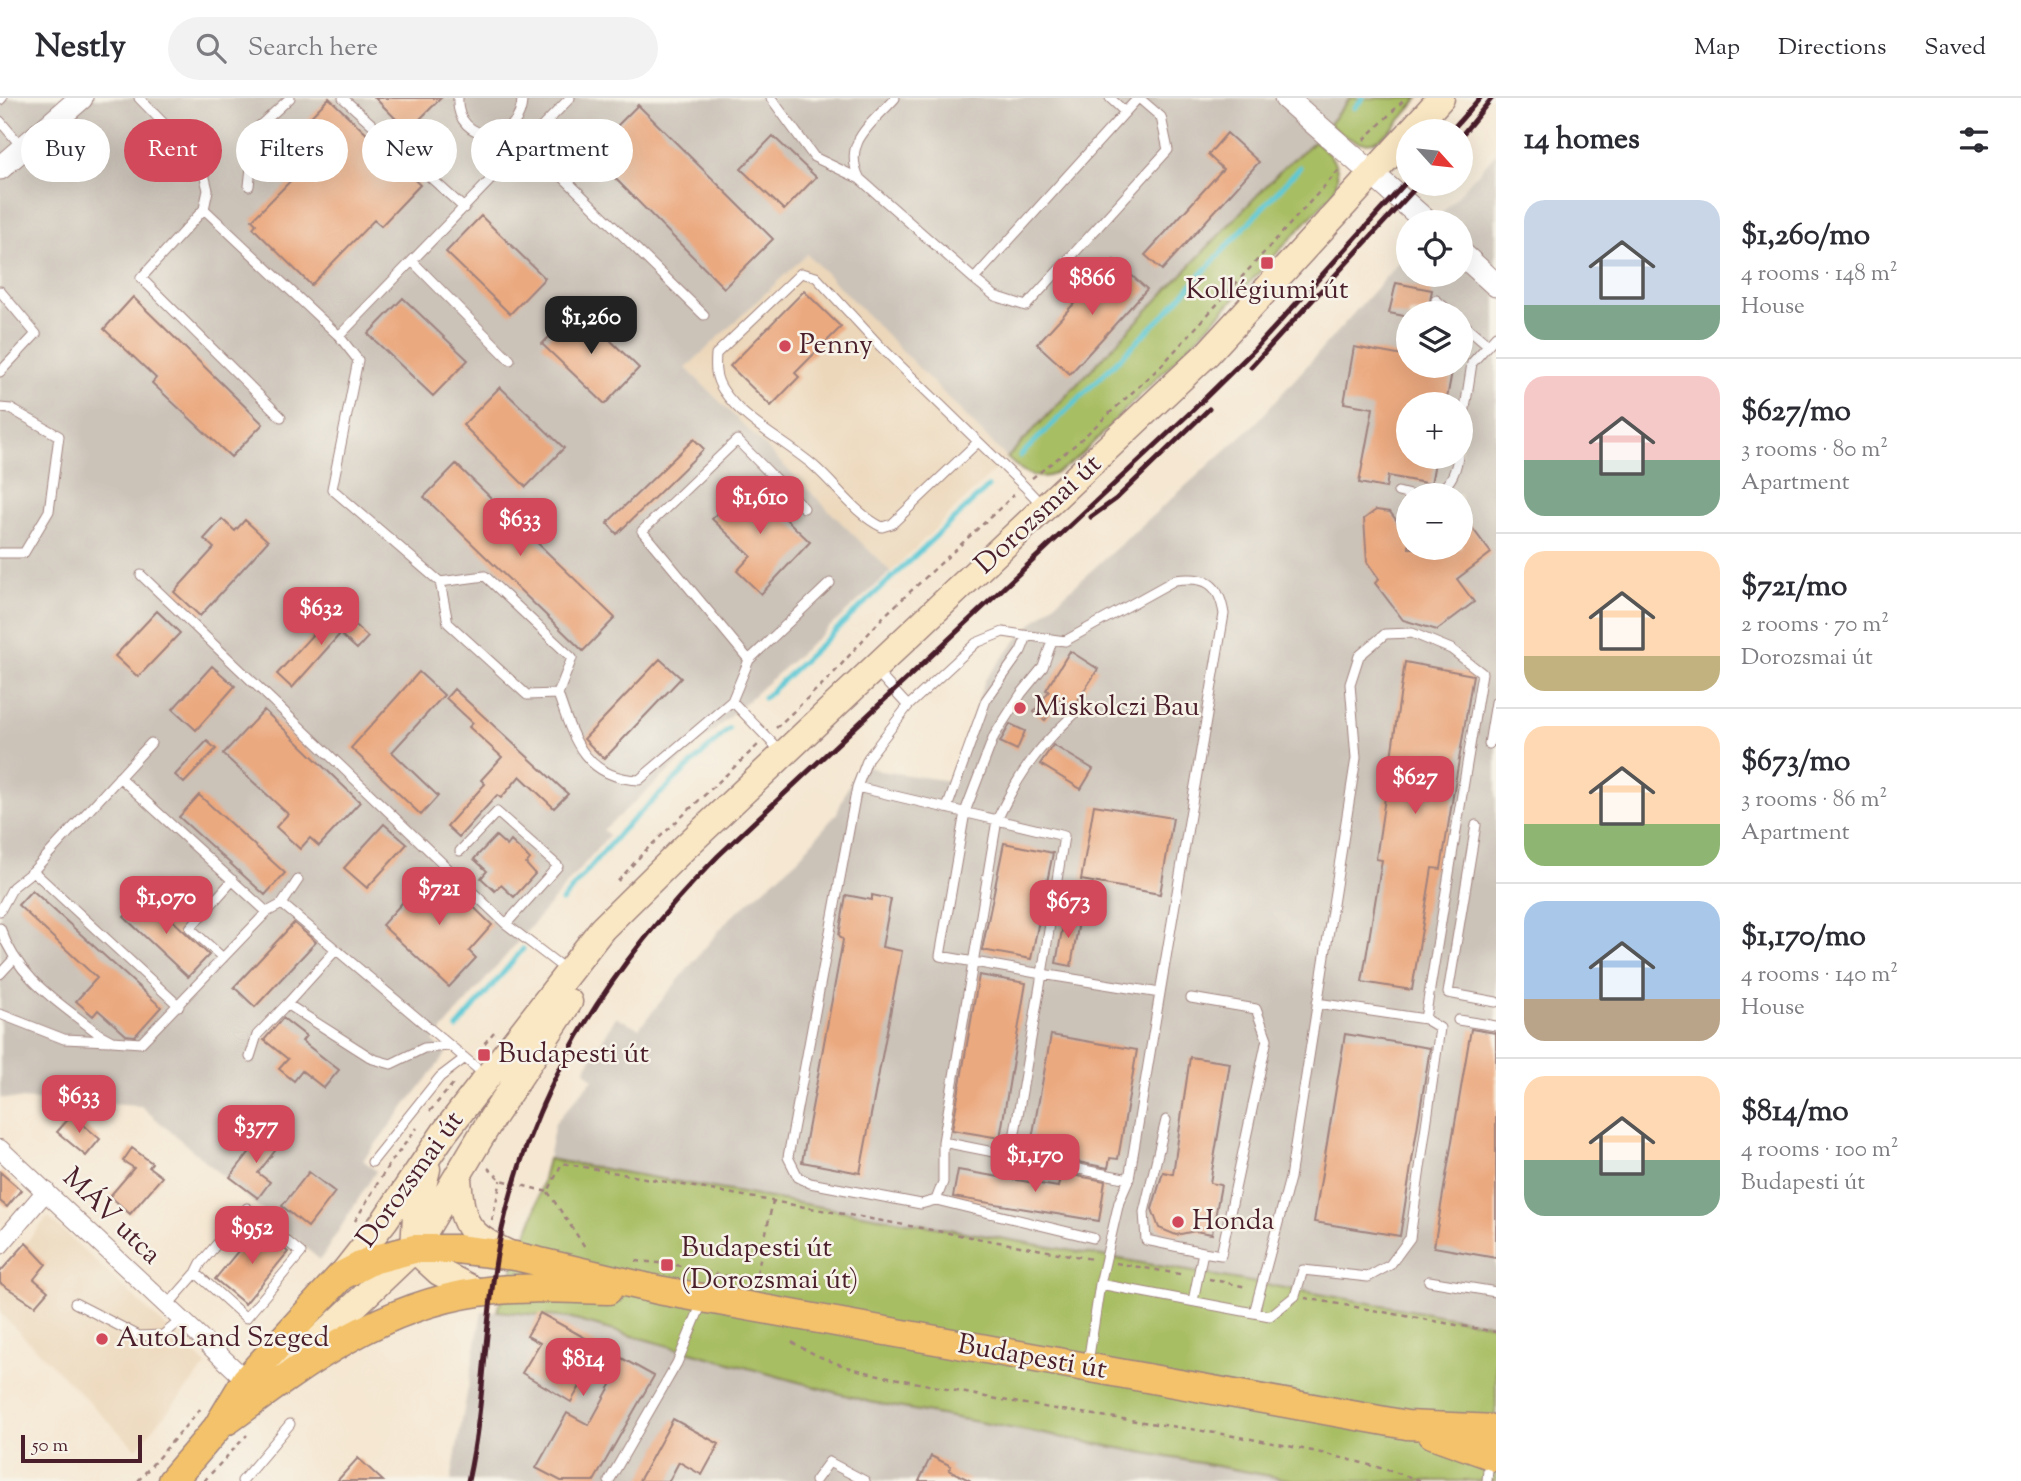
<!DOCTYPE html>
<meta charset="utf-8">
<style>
:root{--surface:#fff;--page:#f2f2f3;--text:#2b2b33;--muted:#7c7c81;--line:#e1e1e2;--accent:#d1495b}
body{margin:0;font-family:"Sorts Mill Goudy",serif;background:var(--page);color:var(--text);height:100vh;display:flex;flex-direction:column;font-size:26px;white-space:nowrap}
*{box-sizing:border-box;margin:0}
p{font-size:23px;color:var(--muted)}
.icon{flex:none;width:38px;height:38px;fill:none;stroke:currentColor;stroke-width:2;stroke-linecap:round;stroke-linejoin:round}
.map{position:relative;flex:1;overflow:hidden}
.drawer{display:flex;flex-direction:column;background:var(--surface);width:525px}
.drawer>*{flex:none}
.top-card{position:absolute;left:21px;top:21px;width:665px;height:63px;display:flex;gap:14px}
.needle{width:46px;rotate:117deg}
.controls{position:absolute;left:1396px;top:21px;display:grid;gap:14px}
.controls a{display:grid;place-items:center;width:77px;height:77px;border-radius:50%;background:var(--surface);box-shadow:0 7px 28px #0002;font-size:35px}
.scale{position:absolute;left:21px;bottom:18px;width:121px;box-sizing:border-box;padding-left:7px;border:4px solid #4a1f2b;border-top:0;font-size:19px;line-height:24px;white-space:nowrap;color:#4a1f2b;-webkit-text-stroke:5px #f7f3e8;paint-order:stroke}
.price{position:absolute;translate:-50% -60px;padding:0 16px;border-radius:14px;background:var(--accent);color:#fff;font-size:23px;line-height:46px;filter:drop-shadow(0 2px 4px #0008)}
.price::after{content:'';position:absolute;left:50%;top:42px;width:21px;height:16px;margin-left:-10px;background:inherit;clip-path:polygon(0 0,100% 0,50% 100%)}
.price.active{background:#222;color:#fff}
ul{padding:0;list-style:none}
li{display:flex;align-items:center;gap:21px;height:175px;padding:0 28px}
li+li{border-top:2px solid var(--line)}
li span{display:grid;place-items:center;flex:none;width:196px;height:140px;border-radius:21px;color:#555}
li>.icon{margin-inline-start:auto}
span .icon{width:84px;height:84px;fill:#fffc;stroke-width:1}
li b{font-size:30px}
h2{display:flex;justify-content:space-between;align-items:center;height:84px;padding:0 28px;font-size:30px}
.pill{padding:0 24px;border-radius:32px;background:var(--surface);box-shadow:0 7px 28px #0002;font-size:24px;line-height:63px}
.pill.active{background:var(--accent);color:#fff}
header{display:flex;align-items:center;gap:42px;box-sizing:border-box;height:98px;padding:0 35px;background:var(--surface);border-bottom:2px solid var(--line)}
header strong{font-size:33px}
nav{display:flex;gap:38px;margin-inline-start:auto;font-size:24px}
.search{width:490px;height:63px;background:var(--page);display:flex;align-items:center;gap:18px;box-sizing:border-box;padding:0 24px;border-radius:38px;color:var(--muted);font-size:26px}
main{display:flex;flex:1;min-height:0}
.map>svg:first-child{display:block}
</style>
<header>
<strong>Nestly</strong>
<div class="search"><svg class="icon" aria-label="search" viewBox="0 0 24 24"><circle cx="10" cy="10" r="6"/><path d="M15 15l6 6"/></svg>Search here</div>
<nav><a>Map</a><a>Directions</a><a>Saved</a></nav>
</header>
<main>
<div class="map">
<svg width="1496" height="1383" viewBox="0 0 1496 1383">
<rect width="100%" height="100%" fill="#f7f3e8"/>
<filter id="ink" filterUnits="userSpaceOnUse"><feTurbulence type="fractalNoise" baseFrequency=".0143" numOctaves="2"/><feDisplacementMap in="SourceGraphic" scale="14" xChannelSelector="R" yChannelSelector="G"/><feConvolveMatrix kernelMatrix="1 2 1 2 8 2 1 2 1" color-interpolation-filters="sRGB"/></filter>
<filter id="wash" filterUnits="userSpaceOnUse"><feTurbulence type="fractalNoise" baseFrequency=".00686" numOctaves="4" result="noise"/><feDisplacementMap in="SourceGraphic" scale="28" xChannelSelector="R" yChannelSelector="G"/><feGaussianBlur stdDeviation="1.57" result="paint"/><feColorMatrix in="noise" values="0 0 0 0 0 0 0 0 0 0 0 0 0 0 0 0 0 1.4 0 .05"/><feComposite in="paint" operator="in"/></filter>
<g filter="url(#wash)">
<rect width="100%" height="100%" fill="#f5e7d2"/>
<path fill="#ecd7ba" d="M807,156L1007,360L891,474L686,270Z
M48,1119L207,1267L136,1351L0,1215V1175Z"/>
<path fill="#cbc2b8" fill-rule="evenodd" d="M0,0H1347L1349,1L1315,43L1285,68L1007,360L807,156L686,270L891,474L603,732L609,737L433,943L446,956L363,1062L376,1073L320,1162L141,1008L0,1000Z
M1496,55V1226L548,1061L555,1025L593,981L585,972L616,919L639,930L728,822L797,762L837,715L858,664L880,673L950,683L985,582L1025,532L1256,325L1409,153V177H1461V124H1434ZM1409,215H1461V268H1409ZM1409,306H1461V359H1409ZM1409,397H1461V450H1409Z
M497,1213L568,1220L870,1304L1297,1383H451L482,1214Z"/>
<path fill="#a8be63" stroke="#796e47" stroke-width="2" d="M1350,0H1419C1388,35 1374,66 1329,26Z
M1315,43C1334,59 1344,70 1333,95C1266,167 1200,239 1129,308C1106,330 1082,361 1054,376C1035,385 1020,372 1007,360L1285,68Z
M548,1061L1496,1227V1383H1297L870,1304L568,1220L497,1213L534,1117Z"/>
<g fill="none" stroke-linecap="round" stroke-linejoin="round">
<path stroke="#5dc9d6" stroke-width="5" d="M1354,10L1363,0
M1020,358L1163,218L1300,69
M764,600L988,389
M562,803L622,732L729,631
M457,930L523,851"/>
</g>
<g id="blocks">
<path fill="#eba97f" d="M329,0L420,87L381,128L374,122L311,187L253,130L256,126L252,122L312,61L290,40Z
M375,0H441L408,33Z
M638,7L773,141L724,190L590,55Z
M1227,35L1259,64L1162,172L1145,157L1223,71L1208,57Z
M773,38L816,79L784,112L741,71Z
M481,118L545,180L510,216L446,154Z
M1114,162L1147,191L1070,276L1037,246Z
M1396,185L1432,192L1428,215H1409V219L1389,215Z
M804,193L841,229L795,275L799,279L771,308L730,268Z
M133,199L263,326L231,359L152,285L156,280L104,231Z
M403,200L468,262L433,298L368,236Z
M577,210L639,270L605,306L542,246Z
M1354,249L1409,259V268H1453L1446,306H1409V359H1436L1431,386L1388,378L1386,390L1359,385L1373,310L1344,305Z
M500,289L564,350L526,389L463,327Z
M694,341L704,351L617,436L607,425Z
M456,366L615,520L583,553L424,399Z
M747,384L810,444L761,496L737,473L751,458L712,421Z
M1376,412L1390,414L1409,439V450H1461V415L1491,455L1457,481L1474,504L1437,532L1403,522L1375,485L1379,481L1367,464L1364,421Z
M222,421L235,433L245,422L268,443L200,518L174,494L214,450L204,441Z
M338,512L368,539L357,551L340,536L292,590L277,576L323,525L325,526Z
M157,513L180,535L138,579L115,558Z
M1070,553L1098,571L1076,605L1072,608L1060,601L1045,622L1034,614L1049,593L1046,592Z
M660,561L681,580L604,661L584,641Z
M1405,564L1473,577L1441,771L1432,770L1412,892L1362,884L1382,762L1376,761Z
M212,568L235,588L196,632L173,611Z
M419,574L444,597L392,654L438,698L421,717L351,650Z
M454,591L568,696L554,710L520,678L501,700L497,697L459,739L447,728L485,686L481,682L502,659L469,629L473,625L446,600Z
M264,612L360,704L319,748L310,740L300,751L276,729L288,716L223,656Z
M1010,626L1025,633L1017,652L1000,644Z
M207,643L216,651L184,685L175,677Z
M1053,647L1093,671L1081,691L1040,666Z
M199,697L285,775L265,797L179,719Z
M1094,707L1173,720L1160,796L1081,782Z
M384,726L407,746L367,790L344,770Z
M496,738L507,748L511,743L530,761L526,766L535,776L514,799L501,787L495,793L481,780L487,773L474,761Z
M1004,745L1053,755L1031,861L982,852Z
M434,770L492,827L469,853L476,860L449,889L382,827Z
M32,792L161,909L135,938L126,937L98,912L93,918L76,903L97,880L18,807Z
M145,796L209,857L188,879L124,819Z
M846,797L872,802V797L891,801L882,849L902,853L860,1075L802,1064L843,842L839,837Z
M1065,816L1080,818L1071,868L1056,865Z
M294,825L316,844L255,909L234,889Z
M979,877L1026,885L1000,1040L952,1032Z
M283,920L306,938L302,943L339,972L324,990L302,973L294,983L279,971L288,961L264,942Z
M1471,931L1496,935V1160L1434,1149Z
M1345,936L1430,950L1400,1138L1314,1124Z
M1051,937L1137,952L1118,1061L1110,1060L1108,1070L1063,1061L1065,1052L1031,1046Z
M1190,959L1230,965L1210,1085L1221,1087L1212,1136L1195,1133L1176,1137L1159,1130L1152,1111L1163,1074L1173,1076Z
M72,1017L100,1041L86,1058L57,1034Z
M266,1033L281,1045L258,1075L270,1084L258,1100L230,1079Z
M132,1050L152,1065L149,1069L162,1079L130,1116L110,1098L134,1070L123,1063Z
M958,1072L1058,1089L1061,1075L1105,1083L1099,1123L953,1099Z
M0,1074L21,1092L7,1109L0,1103Z
M309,1074L335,1094L308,1129L282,1108Z
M258,1129L288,1154L245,1206L215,1181Z
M26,1145L46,1166L34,1181L48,1193L35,1208L0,1185V1174Z
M540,1215L654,1278L594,1383H561L536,1370L567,1315L589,1327L612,1285L589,1273L571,1304L522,1275L540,1245L527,1238Z
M673,1321L719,1346L702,1377L679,1364L669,1383H639Z
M931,1358L951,1368L949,1372L971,1383H919Z
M358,1360L383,1383H337Z"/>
</g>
</g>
<g filter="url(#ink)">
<use href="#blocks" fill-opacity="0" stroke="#a0837e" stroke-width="2"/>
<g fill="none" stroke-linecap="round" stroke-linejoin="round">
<defs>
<path id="service" d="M139,0L201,64L208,92L204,111L339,238L570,0
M343,0L464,110
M458,0C455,47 522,49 522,0
M771,0L814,59L860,81L974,181L1138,0
M1110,0L1125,14
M0,2L2,0
M0,23L22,49
M526,43L704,217
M860,81C841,45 872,26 895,0
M249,88L255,32L290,0
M204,111L141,180L281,319
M413,164L510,262
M974,181L995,198L1026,208L1168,52L1161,19L1139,0
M0,193L36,236L0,274
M1436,202L1451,215
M1461,224L1488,247
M339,238L358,262L332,391L440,484L485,478L572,560L558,596L527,597L448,525L440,484
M0,310L11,311L59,338L49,413L24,455H0
M1461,336L1472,265L1496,238
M978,344L892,426L882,429C855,416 837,388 814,368C785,343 744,324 723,292C715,280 715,270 716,256L801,175L816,179L880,248L1024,388L1042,407
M1398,394L1410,397
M1432,397C1449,388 1455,378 1458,359
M141,477L506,826L566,872
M1052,543L1043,569L1021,596L994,638L965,714L940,858L1042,876L1064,738L997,722C1021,671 1041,646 1082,609
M749,562L830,485
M875,572L908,608L868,660L857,689L997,722L943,1044L1129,1081L1119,1104L1100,1186
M558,596C573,640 584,680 639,682L732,603L782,655
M732,603L749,562L642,433L737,342L804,410
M908,608L976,545L1003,534L1065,543L1175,482C1206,478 1219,485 1224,516L1160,895
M1489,646L1496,604
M119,679L267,814L282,806L485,977
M857,689L788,1059L798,1079L810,1085L921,1106L936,1102L943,1084V1044
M947,710L986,602L1021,553L1027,538
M1476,727L1448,895L1496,904
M460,753L497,714L558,768L506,826
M33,773L151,645
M282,806L298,782
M0,813L13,789L33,773L179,908
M0,830C19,882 57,903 99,936L112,943L141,945L267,814
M335,853L287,906L373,961L391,966L424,950L450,948
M223,860L190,830L233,782
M0,876L13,862
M1191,900L1256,911L1267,941L1221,1157L1203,1154L1193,1203
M0,916L64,941L109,943
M1458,922L1496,928
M250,959L257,937L287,906
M1166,1022L1144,1114L1146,1142L1203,1154
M1011,1058L1042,876L1160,895L1129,1081
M372,1064L440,979L465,960
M936,1102L1093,1140
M1429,1183L1496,1194
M75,1205L139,1238L163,1237L181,1222
M167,1208L196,1175L246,1220L301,1155L247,1110L201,1165L196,1175
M1254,1215L1290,1080L1356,660L1350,586L1359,558L1385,536L1412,535L1451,551L1482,575L1425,921L1317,905
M1088,1265L1100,1186L1270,1218L1295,1198L1303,1172L1368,1179L1390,1167L1410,1140L1440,930L1425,921
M242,1383L290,1326
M609,1383L677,1265L702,1205
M815,1383L829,1364L865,1383
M1487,1383L1489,1360"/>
<path id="minor" d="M0,1051L246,1282
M0,1147L46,1093"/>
<path id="tertiary" d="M1286,0L1427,124
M0,70L81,0
M1461,155L1496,187"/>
<path id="secondary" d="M1411,33L1441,0
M427,1071L416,1117L414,1151L439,1174L478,1194
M458,1081C462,1126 466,1136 507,1155
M341,1178L385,1122L444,1035L602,831L684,750L1208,255L1409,36
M288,1271L414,1151L492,1020L569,904"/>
<path id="primary" d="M228,1322C305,1265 381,1208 479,1194C521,1188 565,1191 608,1192
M1432,1336L1496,1359
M172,1383L217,1330L246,1282L341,1178L372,1162L414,1151H456L515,1158L658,1192L1407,1327L1496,1331"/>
</defs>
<use href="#service" stroke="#a0837e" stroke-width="11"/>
<use href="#minor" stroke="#a0837e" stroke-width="20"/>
<use href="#tertiary" stroke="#a0837e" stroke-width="25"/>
<use href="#secondary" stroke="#a0837e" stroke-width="29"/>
<use href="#primary" stroke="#a0837e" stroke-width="31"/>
<path stroke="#a0837e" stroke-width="2.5" stroke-dasharray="5 5" stroke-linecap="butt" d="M1364,42L1406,0
M1032,380L1075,347L1161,268L1340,71
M776,630L833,576L883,519L1014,397
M618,783L644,754L759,646
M478,953L494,934
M430,1013L453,986
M488,1070L501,1082L548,1094L562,1065L1092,1161
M548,1094L587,1152
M355,1123L388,1068L417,1030
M492,1123L501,1082
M636,1163L671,1166L755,1184L773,1103
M1116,1165L1185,1177
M1209,1181L1247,1189
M1305,1200L1496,1234
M792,1244C841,1274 884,1277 938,1289C1097,1325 1266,1330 1422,1383
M138,1383L202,1309
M204,1383L247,1337"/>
<use href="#service" stroke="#fff" stroke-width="9"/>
<use href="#minor" stroke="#fff" stroke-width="18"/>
<use href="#tertiary" stroke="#fff" stroke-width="23"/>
<use href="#secondary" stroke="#fae7c3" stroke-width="26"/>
<use href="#primary" stroke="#f3c26a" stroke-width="28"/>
<path stroke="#4a1f2b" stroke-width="5" d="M1451,33L1480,0
M1461,38L1492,0
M1251,269L1419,86
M1091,419L1116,401L1209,311
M468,1383C485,1307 484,1228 498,1151C528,994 607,871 718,758L1193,312L1254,252L1409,81"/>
</g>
</g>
<g fill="#d1495b" stroke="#f7f3e8" stroke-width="2.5">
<rect x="1260" y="158" width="14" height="14" rx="3.5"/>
<circle cx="785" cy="248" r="7"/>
<circle cx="1020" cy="610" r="7"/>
<rect x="477" y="950" width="14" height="14" rx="3.5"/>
<circle cx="1178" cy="1124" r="7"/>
<rect x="660" y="1160" width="14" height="14" rx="3.5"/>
<circle cx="102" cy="1241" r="7"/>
</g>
<g text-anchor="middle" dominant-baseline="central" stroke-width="5" stroke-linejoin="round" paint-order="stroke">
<g font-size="28" fill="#4a1f2b" stroke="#f7f3e8" text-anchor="start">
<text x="1267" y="193" text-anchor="middle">Kollégiumi út</text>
<text x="799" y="248">Penny</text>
<text x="1034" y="610">Miskolczi Bau</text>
<text x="498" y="957">Budapesti út</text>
<text x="1192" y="1124">Honda</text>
<text x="681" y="1151">Budapesti út<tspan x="681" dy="32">(Dorozsmai út)</tspan></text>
<text x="116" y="1241">AutoLand Szeged</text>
</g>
<g font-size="28" fill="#4a1f2b" stroke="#f7f3e8">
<text transform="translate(1039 417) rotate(-43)">Dorozsmai út</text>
<text transform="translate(411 1082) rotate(-54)">Dorozsmai út</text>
<text transform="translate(111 1119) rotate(44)">MÁV utca</text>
<text transform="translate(1032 1260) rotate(10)">Budapesti út</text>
</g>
</g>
</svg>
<div class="controls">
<a><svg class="needle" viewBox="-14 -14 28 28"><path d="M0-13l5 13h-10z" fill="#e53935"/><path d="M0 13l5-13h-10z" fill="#7c7c81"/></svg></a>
<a><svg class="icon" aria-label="locate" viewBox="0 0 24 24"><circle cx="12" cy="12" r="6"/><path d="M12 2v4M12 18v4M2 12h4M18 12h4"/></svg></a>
<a><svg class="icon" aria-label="layers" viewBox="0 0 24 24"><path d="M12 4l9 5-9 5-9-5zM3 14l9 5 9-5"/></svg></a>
<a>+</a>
<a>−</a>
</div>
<div class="scale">50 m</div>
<b class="price" style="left:1092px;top:219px">$866</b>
<b class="price active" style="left:591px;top:258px">$1,260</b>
<b class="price" style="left:760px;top:438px">$1,610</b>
<b class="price" style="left:520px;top:460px">$633</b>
<b class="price" style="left:321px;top:549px">$632</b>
<b class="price" style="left:1415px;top:718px">$627</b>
<b class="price" style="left:439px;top:829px">$721</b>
<b class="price" style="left:166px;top:838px">$1,070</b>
<b class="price" style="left:1068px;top:842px">$673</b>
<b class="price" style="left:79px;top:1037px">$633</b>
<b class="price" style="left:256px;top:1067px">$377</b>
<b class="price" style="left:1035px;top:1096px">$1,170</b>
<b class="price" style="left:252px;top:1168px">$952</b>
<b class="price" style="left:583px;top:1300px">$814</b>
<div class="top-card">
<a class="pill">Buy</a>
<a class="pill active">Rent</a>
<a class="pill">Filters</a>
<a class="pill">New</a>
<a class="pill">Apartment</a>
</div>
</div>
<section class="drawer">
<h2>14 homes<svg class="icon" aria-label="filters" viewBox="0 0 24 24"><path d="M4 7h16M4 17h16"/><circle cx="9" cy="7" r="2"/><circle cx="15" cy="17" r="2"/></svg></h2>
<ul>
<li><span style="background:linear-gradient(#c9d6e8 75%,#7fa58c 0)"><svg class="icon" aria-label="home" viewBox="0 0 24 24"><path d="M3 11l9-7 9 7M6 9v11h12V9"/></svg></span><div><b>$1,260/mo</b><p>4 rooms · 148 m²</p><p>House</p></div></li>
<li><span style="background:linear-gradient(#f6c9c9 60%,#7fa58c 0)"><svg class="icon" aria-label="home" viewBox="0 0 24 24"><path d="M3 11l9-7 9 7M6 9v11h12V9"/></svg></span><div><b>$627/mo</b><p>3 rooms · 80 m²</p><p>Apartment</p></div></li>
<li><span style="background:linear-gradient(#ffd9b3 75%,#c2b280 0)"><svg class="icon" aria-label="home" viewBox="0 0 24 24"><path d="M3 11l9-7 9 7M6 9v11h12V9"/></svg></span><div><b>$721/mo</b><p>2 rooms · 70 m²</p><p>Dorozsmai út</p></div></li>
<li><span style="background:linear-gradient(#ffd9b3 70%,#8fb573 0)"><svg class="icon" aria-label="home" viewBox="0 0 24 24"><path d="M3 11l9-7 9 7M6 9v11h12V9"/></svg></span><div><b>$673/mo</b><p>3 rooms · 86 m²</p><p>Apartment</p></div></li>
<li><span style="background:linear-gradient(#a9c7e8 70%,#b9a48a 0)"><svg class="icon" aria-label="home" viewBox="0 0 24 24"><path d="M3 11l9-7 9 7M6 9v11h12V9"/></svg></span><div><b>$1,170/mo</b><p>4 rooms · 140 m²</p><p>House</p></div></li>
<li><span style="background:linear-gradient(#ffd9b3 60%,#7fa58c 0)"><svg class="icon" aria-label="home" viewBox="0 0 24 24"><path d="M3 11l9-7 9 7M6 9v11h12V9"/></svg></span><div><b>$814/mo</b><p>4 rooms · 100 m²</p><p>Budapesti út</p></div></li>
</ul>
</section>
</main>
